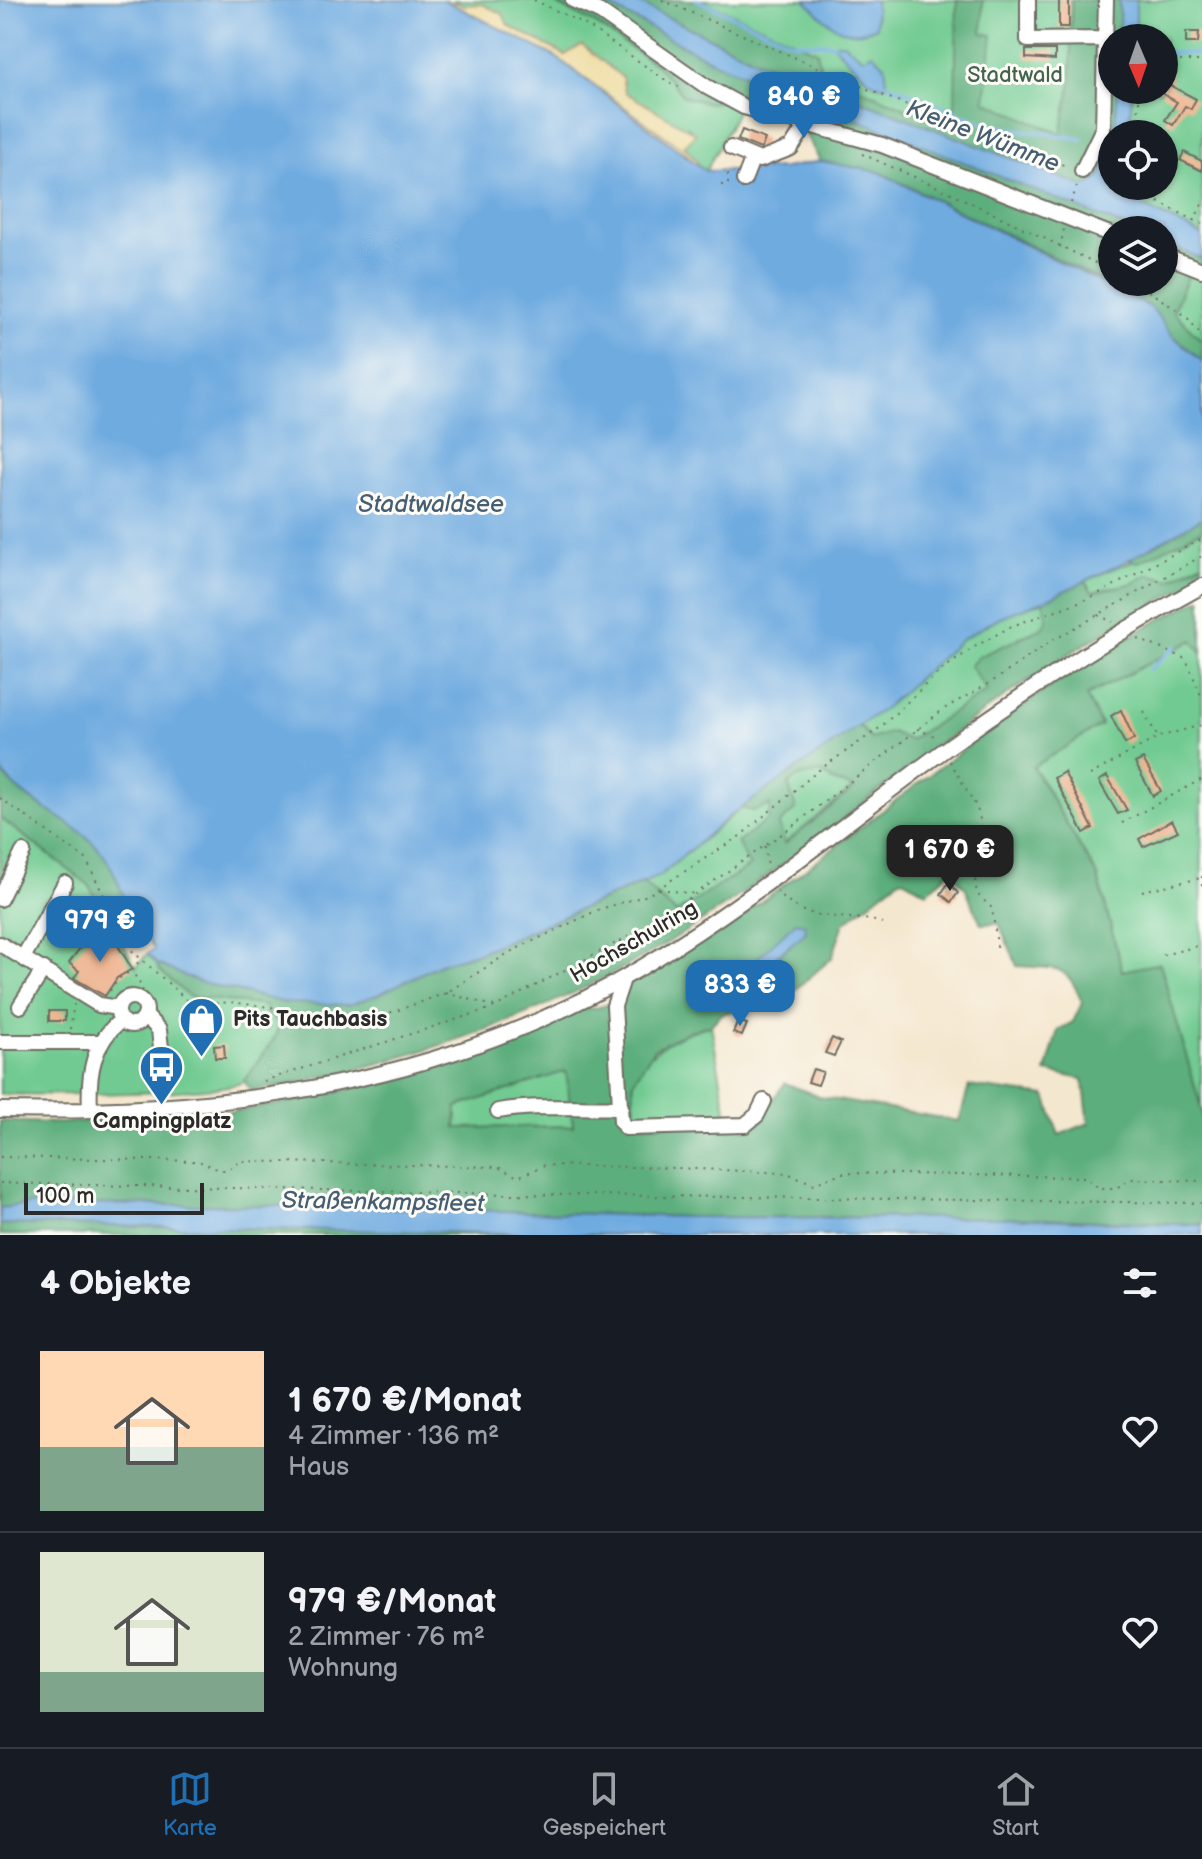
<!DOCTYPE html>
<html lang="de">
<meta charset="utf-8">
<style>
:root{--surface:#171b24;--page:#242831;--text:#f1f3f6;--muted:#9ea1a6;--line:#363941;--accent:#1f6fb2}
body{margin:0;font-family:"Balsamiq Sans",sans-serif;background:var(--page);color:var(--text);height:100vh;display:flex;flex-direction:column;font-size:30px;white-space:nowrap}
*{box-sizing:border-box;margin:0}
p{font-size:26px;color:var(--muted)}
.icon{flex:none;width:44px;height:44px;fill:none;stroke:currentColor;stroke-width:2;stroke-linecap:round;stroke-linejoin:round}
.map{position:relative;height:1235px;overflow:hidden}
.drawer{display:flex;flex-direction:column;background:var(--surface);flex:1}
.drawer>*{flex:none}
.needle{width:52px;rotate:178deg}
.controls{position:absolute;left:1098px;top:24px;display:grid;gap:16px}
.controls a{display:grid;place-items:center;width:80px;height:80px;border-radius:50%;background:var(--surface);box-shadow:0 2px 6px #0004;font-size:40px}
.scale{position:absolute;left:24px;bottom:20px;width:180px;box-sizing:border-box;padding-left:8px;border:4px solid #2b2b2b;border-top:0;font-size:22px;line-height:28px;white-space:nowrap;color:#2b2b2b;-webkit-text-stroke:6px #fdfcf7;paint-order:stroke}
.price{position:absolute;translate:-50% -68px;padding:0 18px;border-radius:16px;background:var(--accent);color:#fff;font-size:26px;line-height:52px;filter:drop-shadow(0 2px 4px #0008)}
.price::after{content:'';position:absolute;left:50%;top:48px;width:24px;height:18px;margin-left:-12px;background:inherit;clip-path:polygon(0 0,100% 0,50% 100%)}
.price.active{background:#222;color:#fff}
ul{padding:0;list-style:none}
li{display:flex;align-items:center;gap:24px;height:200px;padding:0 40px}
li+li{border-top:2px solid var(--line)}
li span{display:grid;place-items:center;flex:none;width:224px;height:160px;border-radius:0px;color:#555}
li>.icon{margin-inline-start:auto}
span .icon{width:96px;height:96px;fill:#fffc;stroke-width:1}
li b{font-size:34px}
h2{display:flex;justify-content:space-between;align-items:center;height:96px;padding:0 40px;font-size:34px}
.dock{display:flex;justify-content:space-around;align-items:center;height:112px;border-top:2px solid var(--line);background:var(--surface);font-size:22px;color:var(--muted)}
.dock a{display:grid;justify-items:center;gap:4px}
.dock .active{color:var(--accent)}
.map>svg:first-child{display:block}
</style>
<div class="map">
<svg width="1202" height="1235" viewBox="0 0 1202 1235">
<rect width="100%" height="100%" fill="#fdfcf7"/>
<filter id="ink" filterUnits="userSpaceOnUse"><feTurbulence type="fractalNoise" baseFrequency=".0125" numOctaves="2"/><feDisplacementMap in="SourceGraphic" scale="16" xChannelSelector="R" yChannelSelector="G"/><feConvolveMatrix kernelMatrix="1 2 1 2 8 2 1 2 1" color-interpolation-filters="sRGB"/></filter>
<filter id="wash" filterUnits="userSpaceOnUse"><feTurbulence type="fractalNoise" baseFrequency=".006" numOctaves="4" result="noise"/><feDisplacementMap in="SourceGraphic" scale="32" xChannelSelector="R" yChannelSelector="G"/><feGaussianBlur stdDeviation="1.8" result="paint"/><feColorMatrix in="noise" values="0 0 0 0 0 0 0 0 0 0 0 0 0 0 0 0 0 1.4 0 .05"/><feComposite in="paint" operator="in"/></filter>
<g filter="url(#wash)">
<rect width="100%" height="100%" fill="#f4e7cf"/>
<path fill="#71ca91" stroke="#4e7a5e" stroke-width="2" d="M452,0H548L594,23L658,66L684,97L743,100L706,171L697,166L698,162L684,146L695,135L688,127L680,128L565,55L508,25L482,4L464,5Z
M642,0H1090L1080,182Z
M1136,0H1202V235C1181,225 1128,206 1120,186H1164V134H1129L1132,90H1164V38H1136Z
M1191,269L1202,273V341L1173,312Z
M1202,530V562L1169,580L1149,574L1131,584L1091,592L1085,581C1126,562 1161,553 1202,530Z
M1043,601L1047,619L1042,629L1017,638L987,691L909,741L871,739L859,725L961,640L1000,617Z
M1193,640L1202,653L1201,1111L1160,964L1122,971L1098,877L1033,766L1101,725L1086,696Z
M821,772L833,781L854,787L784,844L779,824L796,809L788,785L798,777Z
M770,804V819L745,855L750,866L676,913L643,883L661,875L741,808L753,811Z
M0,818L89,885L136,967L147,954L188,996L266,1006L265,1013L279,1024C276,1038 256,1072 244,1081C225,1095 34,1095 0,1094Z
M711,1025L728,1120L644,1126L635,1118C635,1107 631,1090 635,1079C648,1047 680,1034 711,1025Z
M567,1070L574,1126L456,1129L457,1107Z"/>
<path fill="#5cae7b" stroke="#446c53" stroke-width="2" fill-rule="evenodd" d="M548,0H598L714,62L1133,230H1112V282H1164V243L1202,259V273L1191,269L1173,311L1202,341V361L1171,334L1152,308L1102,281L879,172L820,161L806,135L812,119L739,99L709,103L684,97L658,66L594,23Z
M632,0H701L817,51L821,72L951,127L955,108L957,0H983L982,33L992,35L985,101L1061,134L1071,84V0H1119L1120,38H1112V90H1118C1117,115 1114,179 1085,187L760,62Z
M1202,518V530L1139,562L1128,560Z
M1202,563V578C1127,617 1055,660 986,710C883,784 787,868 680,935C551,1016 401,1066 251,1091L244,1081L276,1036L279,1024L265,1013L266,1006L188,996L158,969L157,964L199,982L287,1003L379,994L442,963L480,952L643,883L676,913L750,866L737,843L769,819L770,805L753,811L741,808L859,725L871,739L892,732L909,740L987,691L970,666L978,657L1042,628L1047,619L1043,601L1085,581L1092,592L1131,584L1149,574L1169,580ZM821,772L833,781L854,788L785,844L779,824L796,809L788,784L798,777Z
M1202,598V653L1193,640L1086,696L1101,725L1033,767L1098,877L1122,971L1160,963L1202,1111V1224L1005,1218L689,1217L336,1206L33,1204L0,1208V1121L60,1123L128,1118L129,1123H167L169,1119C314,1105 450,1069 581,1008C605,1010 619,1001 632,982C674,957 716,933 756,905C904,801 1037,677 1202,598ZM950,871L965,887L981,924L999,923L1017,966C1057,969 1067,962 1082,1003L1073,1022L1058,1030L1046,1072L1083,1079L1089,1123L1059,1135L1046,1096L969,1086L959,1121L820,1097L785,1083L765,1110L743,1121L643,1125L635,1118L633,1082L654,1049L689,1031L711,1025L721,1014L786,998L832,958L844,923L901,878L927,892ZM796,922L790,946L741,988ZM566,1071L573,1126L456,1128L457,1107Z
M0,769C20,800 61,814 88,838C115,861 122,894 134,925L111,928L89,885L0,818Z
M0,1224L615,1235H0Z"/>
<path fill="#eeda9e" stroke="#8c8264" stroke-width="2" d="M444,0L464,5L482,4L503,14L508,25L565,55L582,45L622,77L625,92L696,134L684,146L698,162L697,166L681,148L556,57Z"/>
<path fill="#6fabe0" stroke="#4d6b86" stroke-width="2" d="M0,0H444L556,57L706,171L784,168L820,161L879,172L1152,308L1171,334L1202,361V518L1119,565L1043,601L1000,617L961,640L886,707L731,815L661,875L480,952L442,963L379,994L349,1005L287,1003L199,982L157,964L147,954L154,949L138,924L134,925C122,894 115,861 88,838C61,814 20,800 0,769Z
M598,0H632L760,62L1085,187L1099,179L1112,146V186H1120L1132,201L1202,235V259L1164,243V230H1133L714,62Z
M805,0H875L876,27C844,43 826,21 805,0Z
M1119,0H1136V38H1120Z
M831,43H843L864,58L872,53L885,65L887,84L880,86C861,77 847,58 831,43Z
M1118,90H1132L1129,134H1114Z
M796,922L805,924L806,932L735,990L733,981Z
M33,1204L336,1206L689,1217L1005,1218L1202,1225V1235H615L0,1224V1208Z"/>
<g fill="none" stroke-linecap="round" stroke-linejoin="round">
<path stroke="#6fabe0" stroke-width="4" d="M697,0L792,42L834,44
M1164,53L1202,54
M883,82L988,125L1082,139
M1150,669L1177,646"/>
</g>
<g id="blocks">
<path fill="#eeb28d" d="M1059,0H1069V27H1059Z
M1186,32H1199L1198,43H1186Z
M1026,50H1055V60L1026,58Z
M1171,72V86L1196,99L1191,109L1185,106L1173,125L1165,120L1177,102L1161,93Z
M742,130L765,139L761,149L738,140Z
M1184,152L1202,161V171L1180,160Z
M1121,710L1134,739L1125,744L1111,716Z
M1143,759L1161,791L1153,796L1135,763Z
M1064,772L1093,828L1084,833L1054,778Z
M1107,776L1127,810L1118,814L1099,781Z
M1172,820L1178,831L1143,847L1139,839Z
M949,882L958,893L951,902L941,894Z
M91,933L106,944L114,939L132,969L117,978L105,996L74,978L79,971L69,963Z
M49,1011H65V1021H49Z
M738,1021L747,1024L742,1036L733,1033Z
M832,1038L841,1042L834,1056L825,1053Z
M224,1045L225,1058H215L214,1046Z
M813,1069L823,1072L818,1085L808,1082Z"/>
</g>
</g>
<g filter="url(#ink)">
<use href="#blocks" fill-opacity="0" stroke="#716d64" stroke-width="2"/>
<g fill="none" stroke-linecap="round" stroke-linejoin="round">
<defs>
<path id="minor" d="M573,0L600,12L707,87L744,107L882,145L1112,235
M1028,0V40L1106,39
M731,148L760,160L791,148L808,122
M1082,171L1103,128L1106,0
M744,180L753,157
M1164,255L1202,270
M0,899L23,852
M0,944L99,1005L118,1008
M24,956L65,883
M623,979L614,1006L621,1122L626,1128L745,1125L757,1115L764,1101
M118 1011a14 14 0 1 1 28 0a14 14 0 1 1-28 0Z
M20,1006L44,969
M145,1015L159,1030L161,1048
M0,1042H100
M0,1110C224,1115 450,1084 644,966C752,901 849,820 951,745C1032,687 1114,634 1202,586
M90,1110C88,1074 92,1044 121,1020
M498,1111C539,1104 579,1109 621,1107"/>
</defs>
<use href="#minor" stroke="#716d64" stroke-width="18"/>
<path stroke="#716d64" stroke-width="2" stroke-dasharray="2 6" stroke-linecap="butt" d="M534,0L588,26L674,86L684,87
M662,0L879,94L1069,167
M1164,61H1202
M1136,134L1140,90
M862,154L949,192L1112,271
M721,185H728V170
M1132,186V189L1202,224
M1071,203L1078,183
M1194,221L1202,204
M1060,247L1064,229
M1135,282L1186,316L1202,336
M1098,615L1113,622
M1138,639L1186,659L1202,698
M1144,712L1157,736
M917,729L937,737
M950,761L977,808L981,823L972,860L977,894L992,908L998,952
M1090,775L1158,737L1202,725
M0,798L86,859L129,948L189,1002L204,1005L230,1002L350,1017L393,1012L446,993L510,952L600,909L648,895L740,836L819,770L881,727L940,671L976,646L1012,626L1090,598L1202,539
M1122,823L1202,779
M1202,836V889
M765,846L768,866
M659,889L696,894
M777,891C805,927 848,911 886,924
M1142,891L1201,878
M621,941L622,963
M1163,955L1202,945
M110,991L118,979L132,971
M446,993L494,1006
M138,998L143,989L132,971L139,961
M70,1029L74,1004
M264,1081L495,1007L652,924L789,829L944,709L998,678L1050,642L1202,556
M0,1157L198,1161C217,1167 223,1178 240,1161L498,1167L518,1177L545,1165L677,1168L787,1173L814,1184L841,1173L1085,1177L1099,1188H1116L1131,1179L1202,1181
M0,1183L507,1194L1202,1203"/>
<use href="#minor" stroke="#fff" stroke-width="14"/>
</g>
</g>
<defs>
<symbol id="shop-pin" viewBox="-11 -11 22 30"><path d="M0 17L-7.5 6A9.5 9.5 0 1 1 7.5 6Z" fill="#1f6fb2" stroke="#fdfcf7"/><path d="M-5-2.5h2.3a2.7 3.5 0 0 1 5.4 0H5L5.5 6h-11ZM-1.5-2.5h3a1.5 2.3 0 0 0-3 0Z" fill="#fff"/></symbol>
<symbol id="bus-pin" viewBox="-11 -11 22 30"><path d="M0 17L-7.5 6A9.5 9.5 0 1 1 7.5 6Z" fill="#1f6fb2" stroke="#fdfcf7"/><path d="M-5-6H5V4H4V6H2V4H-2V6H-4V4H-5ZM-3.5-4V0h7V-4ZM-3.5 1.2v1.5H-2V1.2ZM2 1.2v1.5H3.5V1.2Z" fill="#fff"/></symbol>
</defs>
<g fill-rule="evenodd">
<use href="#shop-pin" x="176" y="994" width="51" height="69"/>
<use href="#bus-pin" x="136" y="1042" width="51" height="69"/>
</g>
<g text-anchor="middle" dominant-baseline="central" stroke-width="6" stroke-linejoin="round" paint-order="stroke">
<g font-size="22" fill="#44634f" stroke="#fdfcf7">
<text x="1015" y="75">Stadtwald</text>
</g>
<g font-size="22" fill="#2b2b2b" stroke="#fdfcf7">
<text transform="translate(634 942) rotate(-30)">Hochschulring</text>
</g>
<g font-size="22" font-weight="bold" fill="#2b2b2b" stroke="#fdfcf7" text-anchor="start">
<text x="233" y="1019">Pits Tauchbasis</text>
<text x="162" y="1121" text-anchor="middle">Campingplatz</text>
</g>
<g font-size="24" font-style="italic" fill="#465e73" stroke="#fdfcf7">
<text transform="translate(983 136) rotate(21)">Kleine Wümme</text>
<text x="431" y="504">Stadtwaldsee</text>
<text transform="translate(383 1202) rotate(1)">Straßenkampsfleet</text>
</g>
</g>
</svg>
<div class="controls">
<a><svg class="needle" viewBox="-14 -14 28 28"><path d="M0-13l5 13h-10z" fill="#e53935"/><path d="M0 13l5-13h-10z" fill="#9ea1a6"/></svg></a>
<a><svg class="icon" aria-label="locate" viewBox="0 0 24 24"><circle cx="12" cy="12" r="6"/><path d="M12 2v4M12 18v4M2 12h4M18 12h4"/></svg></a>
<a><svg class="icon" aria-label="layers" viewBox="0 0 24 24"><path d="M12 4l9 5-9 5-9-5zM3 14l9 5 9-5"/></svg></a>
</div>
<div class="scale">100 m</div>
<b class="price" style="left:804px;top:140px">840 €</b>
<b class="price active" style="left:950px;top:893px">1 670 €</b>
<b class="price" style="left:100px;top:964px">979 €</b>
<b class="price" style="left:740px;top:1028px">833 €</b>
</div>
<section class="drawer">
<h2>4 Objekte<svg class="icon" aria-label="filters" viewBox="0 0 24 24"><path d="M4 7h16M4 17h16"/><circle cx="9" cy="7" r="2"/><circle cx="15" cy="17" r="2"/></svg></h2>
<ul>
<li><span style="background:linear-gradient(#ffd9b3 60%,#7fa58c 0)"><svg class="icon" aria-label="home" viewBox="0 0 24 24"><path d="M3 11l9-7 9 7M6 9v11h12V9"/></svg></span><div><b>1 670 €/Monat</b><p>4 Zimmer · 136 m²</p><p>Haus</p></div><svg class="icon" aria-label="heart" viewBox="0 0 24 24"><path d="M12 20l-8-8c-3-5 5-10 8-4 3-6 11-1 8 4z"/></svg></li>
<li><span style="background:linear-gradient(#dfe7d0 75%,#7fa58c 0)"><svg class="icon" aria-label="home" viewBox="0 0 24 24"><path d="M3 11l9-7 9 7M6 9v11h12V9"/></svg></span><div><b>979 €/Monat</b><p>2 Zimmer · 76 m²</p><p>Wohnung</p></div><svg class="icon" aria-label="heart" viewBox="0 0 24 24"><path d="M12 20l-8-8c-3-5 5-10 8-4 3-6 11-1 8 4z"/></svg></li>
</ul>
</section>
<nav class="dock">
<a class="active"><svg class="icon" aria-label="map" viewBox="0 0 24 24"><path d="M3 6l6-2 6 2 6-2v14l-6 2-6-2-6 2zM9 4v14M15 6v14"/></svg>Karte</a>
<a><svg class="icon" aria-label="saved" viewBox="0 0 24 24"><path d="M7 4h10v16l-5-4-5 4z"/></svg>Gespeichert</a>
<a><svg class="icon" aria-label="home" viewBox="0 0 24 24"><path d="M3 11l9-7 9 7M6 9v11h12V9"/></svg>Start</a>
</nav>
